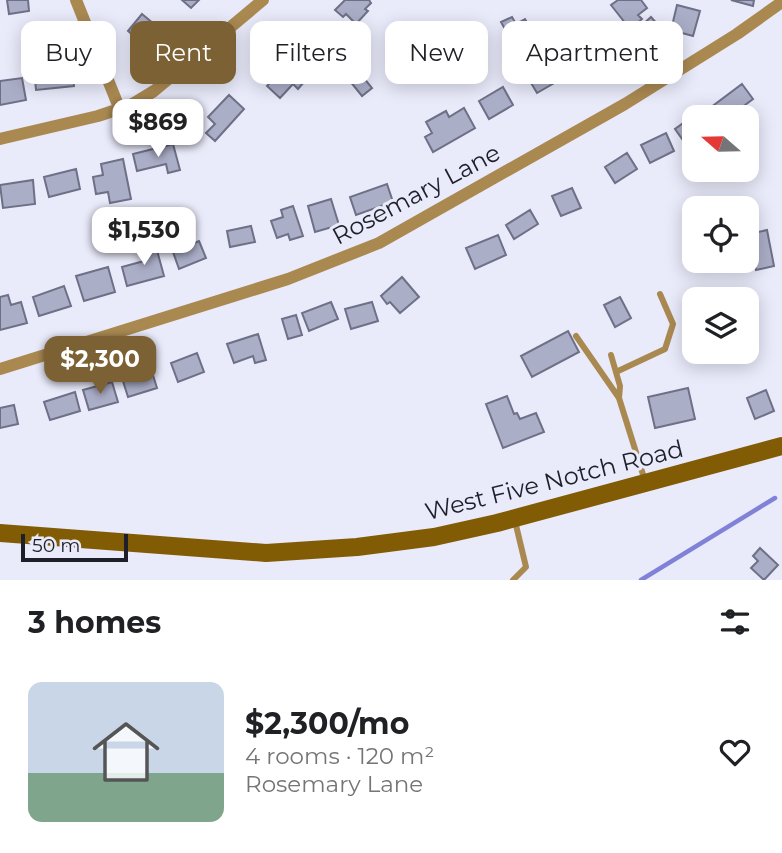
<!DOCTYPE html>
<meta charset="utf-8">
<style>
:root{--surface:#fff;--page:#f6f6f6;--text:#202124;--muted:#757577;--accent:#7b6133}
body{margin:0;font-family:Montserrat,sans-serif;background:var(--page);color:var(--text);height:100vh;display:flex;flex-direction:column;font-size:26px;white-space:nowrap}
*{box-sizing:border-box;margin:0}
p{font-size:23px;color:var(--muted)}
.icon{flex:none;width:38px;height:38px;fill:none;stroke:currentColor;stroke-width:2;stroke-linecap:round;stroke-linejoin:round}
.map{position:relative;height:580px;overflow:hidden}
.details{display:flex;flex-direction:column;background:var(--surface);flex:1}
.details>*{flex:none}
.hud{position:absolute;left:21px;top:21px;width:740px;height:63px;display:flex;gap:14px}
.needle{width:46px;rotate:290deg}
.tools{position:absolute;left:682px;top:105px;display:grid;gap:14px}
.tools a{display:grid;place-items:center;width:77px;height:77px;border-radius:14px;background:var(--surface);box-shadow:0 4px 18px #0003;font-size:35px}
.scale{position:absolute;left:21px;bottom:18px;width:107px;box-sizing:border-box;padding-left:7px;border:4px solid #1e1f28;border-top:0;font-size:19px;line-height:24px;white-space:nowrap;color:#1e1f28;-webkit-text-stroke:5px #e9eafa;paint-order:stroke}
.price{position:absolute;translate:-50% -60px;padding:0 16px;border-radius:14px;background:#fff;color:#222;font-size:23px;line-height:46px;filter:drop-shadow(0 2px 4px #0008)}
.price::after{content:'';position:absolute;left:50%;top:42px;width:21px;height:16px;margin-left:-10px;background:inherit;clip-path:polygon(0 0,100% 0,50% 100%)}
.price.active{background:var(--accent);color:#fff}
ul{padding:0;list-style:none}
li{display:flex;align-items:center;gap:21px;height:175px;padding:0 28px}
li span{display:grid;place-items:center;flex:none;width:196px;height:140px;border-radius:14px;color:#555}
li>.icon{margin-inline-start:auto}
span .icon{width:84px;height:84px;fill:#fffc;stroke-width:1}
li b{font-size:30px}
h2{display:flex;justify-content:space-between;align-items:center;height:84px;padding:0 28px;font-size:30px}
.pill{padding:0 24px;border-radius:14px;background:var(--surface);box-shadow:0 4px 18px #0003;font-size:24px;line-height:63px}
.pill.active{background:var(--accent);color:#fff}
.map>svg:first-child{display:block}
</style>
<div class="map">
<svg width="782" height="580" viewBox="0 0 782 580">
<rect width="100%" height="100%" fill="#e9eafa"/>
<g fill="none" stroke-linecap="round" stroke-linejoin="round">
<path stroke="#8082d8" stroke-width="4.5" d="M641,580L775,498"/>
</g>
<path fill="#abaec7" stroke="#6e7087" stroke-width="2" d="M7,0H28L29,11L9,14Z
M182,0H199L191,8Z
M345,0H369L371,3L365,9L368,11L356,24L346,14L343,17L335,10Z
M618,0H641L647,8L638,15L642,19L630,29L611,5Z
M731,0H754L753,6Z
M677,5L700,11L693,36L671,30Z
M142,14L161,30L143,52L133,44L137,39L128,31Z
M512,17L516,24L525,19L531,29L511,40L501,22Z
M651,17L667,35L658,43L663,48L654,57L648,51L644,54L629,37Z
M325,27L335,38L338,35L349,47L324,69L306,50L312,44L310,42Z
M601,27L613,49L578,69L564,43L582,33L585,37Z
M550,56L563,78L537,93L524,71Z
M292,58L310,75L298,89L293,84L280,98L267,86Z
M72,65L74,86L36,90L34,69Z
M359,72L372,88L362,96L349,80Z
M22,78L26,100L0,105V81Z
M742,84L753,99L729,117H717L710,108Z
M503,87L513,105L489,119L479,101Z
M229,95L244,109L215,141L206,133L215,124L208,117Z
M464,108L475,128L433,152L425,137L432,133L426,122L446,111L449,117Z
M697,113L700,117H695V148L689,140L685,143L675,129Z
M666,133L674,151L650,163L641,145Z
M173,144L180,170L168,173L166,164L137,171L133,154Z
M627,153L637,169L615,183L605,167Z
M123,159L131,199L110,203L108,192L96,194L93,177L103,175L101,164Z
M76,169L80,189L49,197L44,177Z
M33,180L35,204L3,208L0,185Z
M387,184L393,202L356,215L350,197Z
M572,188L581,208L561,216L552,196Z
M331,199L339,225L315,232L308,206Z
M293,206L303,236L290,240L288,234L277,238L271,221L283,217L281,210Z
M530,210L538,224L514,239L506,225Z
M251,226L255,242L230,247L227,231Z
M767,230L774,266L756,270L749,234Z
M498,235L506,255L475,269L466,248Z
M199,241L206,258L179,269L173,252Z
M155,243L164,276L127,286L122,267L144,261L140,247Z
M108,267L115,292L84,301L76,276Z
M402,277L419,297L400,313L390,302L387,304L381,296Z
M64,286L71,306L39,316L33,297Z
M8,295L11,305L21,302L27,323L0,330V297Z
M620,297L631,318L615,327L604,305Z
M331,302L338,319L309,331L302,313Z
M372,302L378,321L351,329L345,309Z
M296,315L302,335L288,339L282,319Z
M568,331L579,352L532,377L521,356Z
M258,334L266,360L255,363L253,356L234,363L227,344Z
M197,353L204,372L178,382L171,363Z
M151,369L157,388L128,397L122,378Z
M112,382L118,402L89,410L83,390Z
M688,388L695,419L655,428L648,397Z
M766,390L774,411L755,419L747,398Z
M75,392L80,411L50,420L44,402Z
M507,396L514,414L517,413L520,419L536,413L544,432L503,448L486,404Z
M14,405L18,424L0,428V408Z
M760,548L778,565L764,580L751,568L758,561L753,556Z"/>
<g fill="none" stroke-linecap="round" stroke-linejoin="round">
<path stroke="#aa8951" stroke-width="6" d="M576,336L619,398L645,481
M611,355L620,386L619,398
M616,372L665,349L673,324L660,294
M513,580L526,567L515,521"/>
<path stroke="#aa8951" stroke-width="12" d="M76,0L120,110
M0,139L98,116L131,105L154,91L263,0
M0,369L288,279L379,243L625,104L737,34L782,2"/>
<path stroke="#825b05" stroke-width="18" d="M0,533L266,553L357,547L434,537L497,523L782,446"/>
</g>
<g text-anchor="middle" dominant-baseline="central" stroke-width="6" stroke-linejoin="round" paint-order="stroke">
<g font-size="24" fill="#1e1f28" stroke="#e9eafa">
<text transform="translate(416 194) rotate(-28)">Rosemary Lane</text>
<text transform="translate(554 480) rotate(-14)">West Five Notch Road</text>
</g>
</g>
</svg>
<div class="tools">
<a><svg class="needle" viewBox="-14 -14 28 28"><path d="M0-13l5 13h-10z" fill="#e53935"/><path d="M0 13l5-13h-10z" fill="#757577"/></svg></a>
<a><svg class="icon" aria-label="locate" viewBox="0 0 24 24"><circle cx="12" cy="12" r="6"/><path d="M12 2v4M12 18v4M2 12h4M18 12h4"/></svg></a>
<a><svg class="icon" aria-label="layers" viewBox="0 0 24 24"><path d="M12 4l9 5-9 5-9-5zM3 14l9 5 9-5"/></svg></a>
</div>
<div class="scale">50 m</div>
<b class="price" style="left:158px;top:159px">$869</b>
<b class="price" style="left:144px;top:267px">$1,530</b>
<b class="price active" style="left:100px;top:396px">$2,300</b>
<div class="hud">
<a class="pill">Buy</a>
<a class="pill active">Rent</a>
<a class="pill">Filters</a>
<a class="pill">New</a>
<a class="pill">Apartment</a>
</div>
</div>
<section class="details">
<h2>3 homes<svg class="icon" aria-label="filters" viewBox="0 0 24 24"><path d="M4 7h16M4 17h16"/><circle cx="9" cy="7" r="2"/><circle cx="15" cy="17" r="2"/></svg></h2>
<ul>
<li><span style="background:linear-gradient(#c9d6e8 65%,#7fa58c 0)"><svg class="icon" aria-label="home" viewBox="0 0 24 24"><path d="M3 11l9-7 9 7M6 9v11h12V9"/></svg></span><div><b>$2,300/mo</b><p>4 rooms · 120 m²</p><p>Rosemary Lane</p></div><svg class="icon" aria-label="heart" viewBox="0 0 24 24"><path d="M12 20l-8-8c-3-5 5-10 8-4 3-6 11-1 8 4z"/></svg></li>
</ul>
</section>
